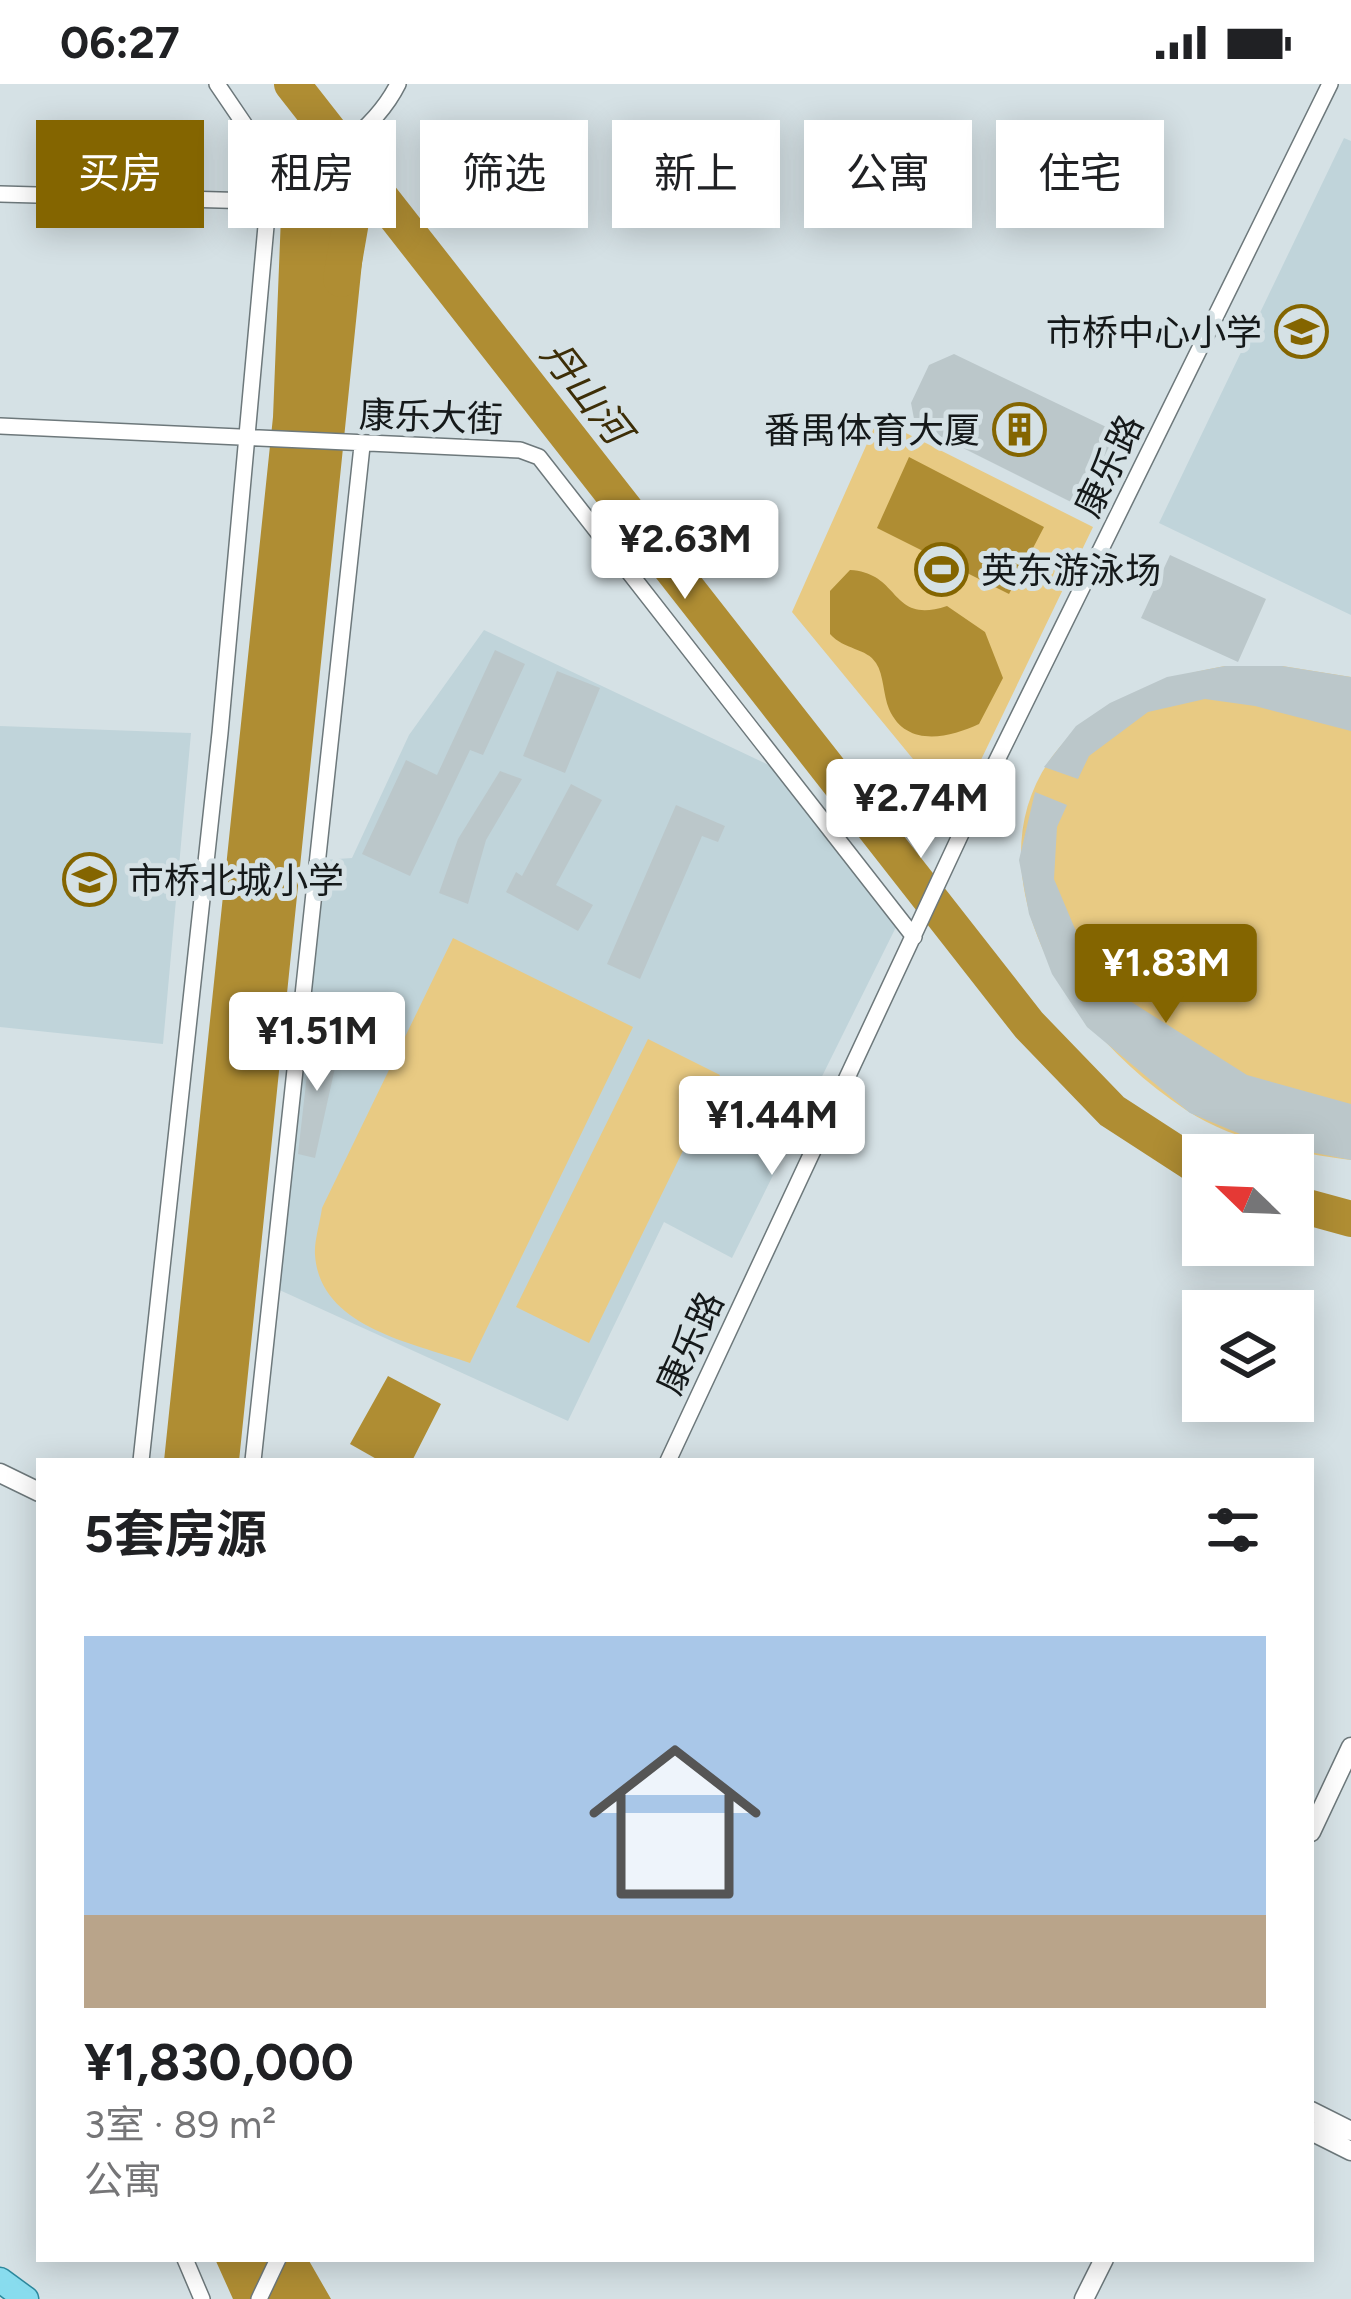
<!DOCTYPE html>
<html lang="zh">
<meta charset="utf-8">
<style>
:root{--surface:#fff;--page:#f2f2f2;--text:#202124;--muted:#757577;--accent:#846500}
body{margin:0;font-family:Figtree,"Noto Sans SC",sans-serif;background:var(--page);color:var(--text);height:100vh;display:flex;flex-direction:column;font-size:45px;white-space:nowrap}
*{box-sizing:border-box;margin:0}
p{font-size:39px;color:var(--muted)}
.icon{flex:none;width:66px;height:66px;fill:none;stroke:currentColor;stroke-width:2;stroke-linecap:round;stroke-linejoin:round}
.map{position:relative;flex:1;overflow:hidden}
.side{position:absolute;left:36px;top:1374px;width:1278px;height:804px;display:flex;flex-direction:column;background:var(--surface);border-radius:0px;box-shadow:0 6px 30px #0003}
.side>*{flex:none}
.banner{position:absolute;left:36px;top:36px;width:1281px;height:108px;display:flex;gap:24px}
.needle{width:78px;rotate:293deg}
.fabs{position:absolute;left:1182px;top:1050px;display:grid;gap:24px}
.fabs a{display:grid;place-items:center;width:132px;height:132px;border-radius:0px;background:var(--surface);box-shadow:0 6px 30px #0003;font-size:60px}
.price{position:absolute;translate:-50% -102px;padding:0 27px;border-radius:12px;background:#fff;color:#222;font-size:39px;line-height:78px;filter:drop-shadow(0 3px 6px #0008)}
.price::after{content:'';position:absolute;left:50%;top:72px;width:36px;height:27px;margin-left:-18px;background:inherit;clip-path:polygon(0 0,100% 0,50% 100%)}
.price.active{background:var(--accent);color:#fff}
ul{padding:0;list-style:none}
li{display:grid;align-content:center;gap:24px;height:636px;padding:0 48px}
li span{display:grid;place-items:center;height:372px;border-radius:0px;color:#555}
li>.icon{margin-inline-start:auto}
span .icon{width:216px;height:216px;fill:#fffc;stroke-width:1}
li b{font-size:51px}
h2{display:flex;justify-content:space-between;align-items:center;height:144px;padding:0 48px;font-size:51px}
.tag{padding:0 42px;border-radius:0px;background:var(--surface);box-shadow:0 6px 30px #0003;font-size:42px;line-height:108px}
.tag.active{background:var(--accent);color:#fff}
.status{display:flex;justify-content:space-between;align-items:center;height:84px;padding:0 60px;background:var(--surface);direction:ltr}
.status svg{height:33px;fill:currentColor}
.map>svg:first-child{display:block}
</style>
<div class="status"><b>06:27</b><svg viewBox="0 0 49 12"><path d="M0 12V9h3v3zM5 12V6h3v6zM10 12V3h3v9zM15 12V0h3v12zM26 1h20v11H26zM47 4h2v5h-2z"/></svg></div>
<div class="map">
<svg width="1351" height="2215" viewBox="0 0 1351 2215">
<rect width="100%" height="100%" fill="#d5e1e5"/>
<path fill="#c0d4da" d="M1344,54L1351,57V531L1159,439Z
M484,546L773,683L896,843L732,1174L664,1138L568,1337L275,1204L323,776L352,774L409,651Z
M0,642L191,649L163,960L0,943Z"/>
<path fill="#e8ca83" d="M878,335L1093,443L966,707L941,709L792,528Z
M1225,582H1282L1351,593V1076C1296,1069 1233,1057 1186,1026C984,892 935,633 1225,582Z
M453,854L633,943L470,1279C414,1259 320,1244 315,1171C314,1157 320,1139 322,1124Z
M648,955L720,991L589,1259L516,1223Z"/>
<path fill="#af8d33" d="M284,57L363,169L239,1377H164L273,333Z
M909,373L1044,443L1009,510L877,444Z
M850,486C902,489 889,541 947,522L985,548L1003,594L979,640C949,654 906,664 889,625C883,611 884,591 876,579C867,564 844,566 830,550V507Z
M388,1292L441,1320L412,1377H380L350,1360Z
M215,2175H308L331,2215H233Z"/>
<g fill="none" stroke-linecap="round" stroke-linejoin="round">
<path stroke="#af8d33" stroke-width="36" d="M292,0L1029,941L1112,1027L1203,1086
M341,195L360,86
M1293,1119L1351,1135"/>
</g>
<path fill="#bbc7ca" d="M954,270L1123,351L1085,425L915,340L911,319L929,281Z
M1170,471L1266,515L1238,578L1141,534Z
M495,566L525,580L483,671L470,666L410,792L362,770L406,676L437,691Z
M1225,582H1282L1351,593V647L1255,622L1205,615L1148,628L1089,672L1078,695L1044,683L1076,642L1110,619L1167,593Z
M557,587L600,604L565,689L523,672Z
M500,687L522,695L486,756L468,820L439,809L458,755Z
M571,700L602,716L556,801L593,821L578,847L506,808L516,788L522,792Z
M1035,708L1067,721L1057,743L1054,795L1078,852L1122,912L1247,991L1351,1020V1076L1259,1058L1190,1029L1087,943L1052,890L1029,830L1019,776Z
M676,721L725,742L718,758L702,752L640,895L607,880Z
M311,955L340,961L315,1074L298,1070Z"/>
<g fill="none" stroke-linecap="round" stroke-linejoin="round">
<defs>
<path id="minor" d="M275,99C322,84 376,44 398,0
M0,110L257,117L275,99L272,81L217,0
M0,342L520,366L539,373L914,853
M141,1377L220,649L269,109
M253,1377L362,362
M668,1377L966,739L1330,0
M185,2175L202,2215
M259,2215L278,2175"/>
<path id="tertiary" d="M0,1389L39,1408
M1311,1748L1351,1663
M1311,2027L1351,2047
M1311,2047L1351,2067
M1084,2215L1104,2175"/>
<path id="primary" d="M0,2196L26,2215"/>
</defs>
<use href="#minor" stroke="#6d787b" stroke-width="18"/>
<use href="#tertiary" stroke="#6d787b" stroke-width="21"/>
<use href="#primary" stroke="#2c889d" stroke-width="27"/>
<use href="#minor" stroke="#fff" stroke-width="15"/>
<use href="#tertiary" stroke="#fff" stroke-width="18"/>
<use href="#primary" stroke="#88dcee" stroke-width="24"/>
</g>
<defs>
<symbol id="school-ring" viewBox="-11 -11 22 22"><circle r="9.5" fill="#d5e1e5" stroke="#846500" stroke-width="1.5"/><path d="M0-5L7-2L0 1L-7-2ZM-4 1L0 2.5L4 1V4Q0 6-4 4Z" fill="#846500"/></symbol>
<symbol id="building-ring" viewBox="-11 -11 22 22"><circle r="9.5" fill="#d5e1e5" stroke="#846500" stroke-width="1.5"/><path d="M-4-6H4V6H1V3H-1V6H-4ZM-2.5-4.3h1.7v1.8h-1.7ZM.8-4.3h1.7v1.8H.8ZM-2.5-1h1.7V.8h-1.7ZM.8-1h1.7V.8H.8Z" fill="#846500"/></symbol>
<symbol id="stadium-ring" viewBox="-11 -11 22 22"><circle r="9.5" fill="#d5e1e5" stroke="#846500" stroke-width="1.5"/><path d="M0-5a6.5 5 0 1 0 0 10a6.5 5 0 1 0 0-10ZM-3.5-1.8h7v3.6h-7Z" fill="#846500"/></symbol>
</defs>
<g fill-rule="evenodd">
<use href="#school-ring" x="1272" y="218" width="59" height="59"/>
<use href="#building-ring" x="990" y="316" width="59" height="59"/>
<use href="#stadium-ring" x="912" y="456" width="59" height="59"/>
<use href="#school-ring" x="60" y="766" width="59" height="59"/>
</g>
<g text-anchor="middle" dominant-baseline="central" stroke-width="10" stroke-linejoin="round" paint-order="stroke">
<g font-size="36" fill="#15191a" stroke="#d5e1e5" text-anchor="end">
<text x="1262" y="248">市桥中心小学</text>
<text x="980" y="346">番禺体育大厦</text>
<text x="981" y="486" text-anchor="start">英东游泳场</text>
<text x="128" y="796" text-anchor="start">市桥北城小学</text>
</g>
<g font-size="36" fill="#15191a" stroke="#d5e1e5">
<text transform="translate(431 333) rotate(2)">康乐大街</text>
<text transform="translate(1109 382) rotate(-64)">康乐路</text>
<text transform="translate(690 1259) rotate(-65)">康乐路</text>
</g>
<g font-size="39" font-style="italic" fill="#3d2e07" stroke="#d5e1e5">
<text transform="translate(586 308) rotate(52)">丹山河</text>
</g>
</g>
</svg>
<div class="fabs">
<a><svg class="needle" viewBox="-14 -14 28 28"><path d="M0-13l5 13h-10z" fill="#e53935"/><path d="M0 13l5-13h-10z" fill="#757577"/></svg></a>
<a><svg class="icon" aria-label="layers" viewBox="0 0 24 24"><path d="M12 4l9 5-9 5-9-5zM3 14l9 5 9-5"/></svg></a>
</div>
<b class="price" style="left:685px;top:518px">¥2.63M</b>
<b class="price" style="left:921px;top:777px">¥2.74M</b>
<b class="price active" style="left:1166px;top:942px">¥1.83M</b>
<b class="price" style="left:317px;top:1010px">¥1.51M</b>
<b class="price" style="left:772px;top:1094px">¥1.44M</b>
<div class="banner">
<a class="tag active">买房</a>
<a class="tag">租房</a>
<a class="tag">筛选</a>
<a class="tag">新上</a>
<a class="tag">公寓</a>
<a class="tag">住宅</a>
</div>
<section class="side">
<h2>5套房源<svg class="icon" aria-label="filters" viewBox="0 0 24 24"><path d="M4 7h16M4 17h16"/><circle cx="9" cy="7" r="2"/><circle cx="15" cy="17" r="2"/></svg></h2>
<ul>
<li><span style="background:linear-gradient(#a9c7e8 75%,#b9a48a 0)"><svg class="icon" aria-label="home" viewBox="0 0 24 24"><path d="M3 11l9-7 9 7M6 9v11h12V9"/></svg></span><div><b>¥1,830,000</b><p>3室 · 89 m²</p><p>公寓</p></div></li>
</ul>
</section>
</div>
